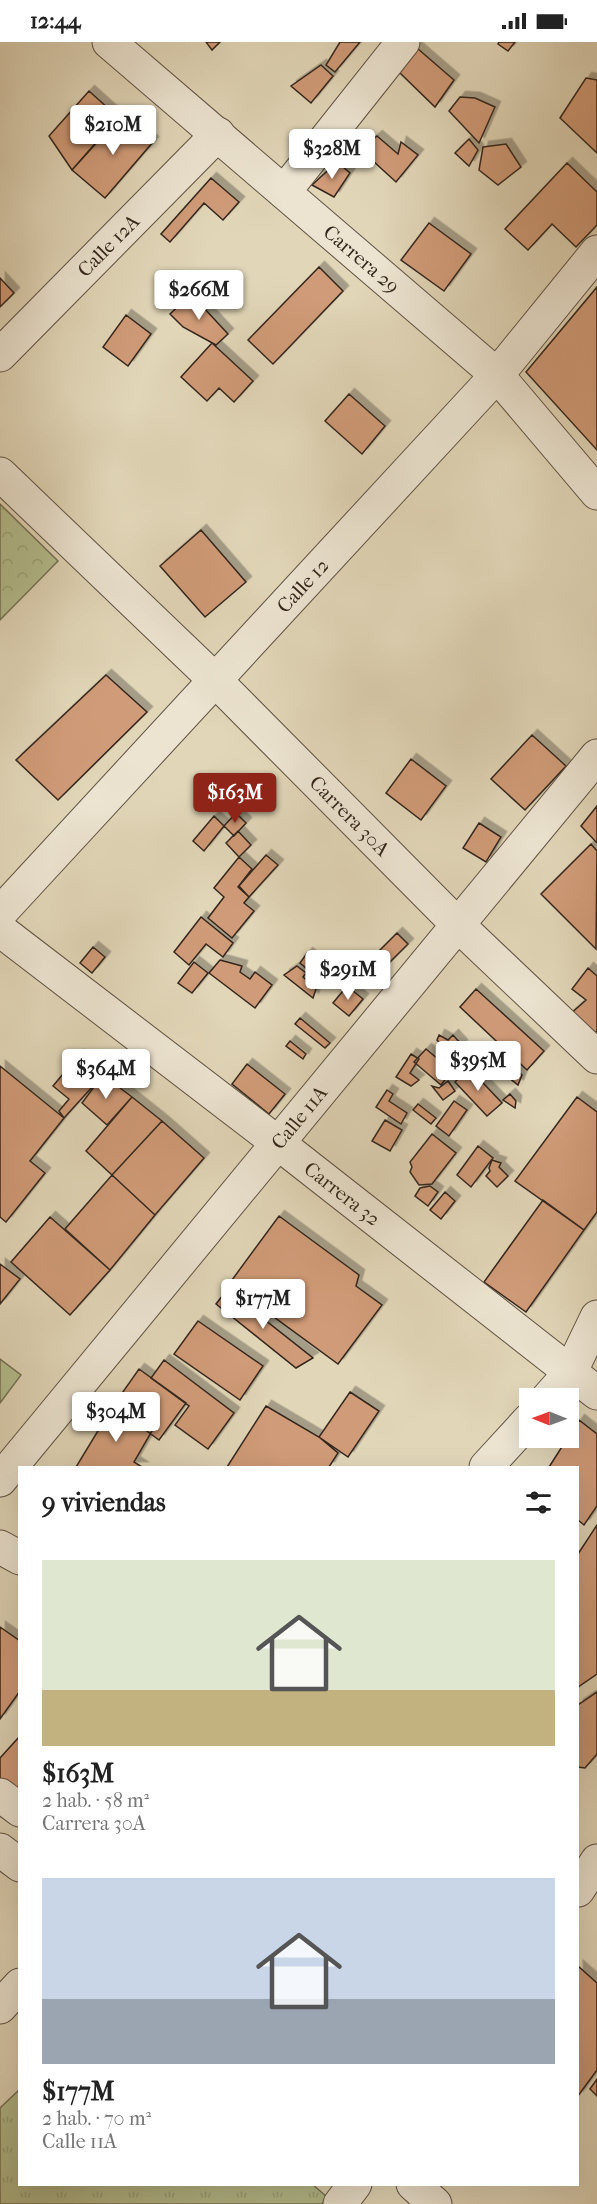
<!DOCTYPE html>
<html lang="es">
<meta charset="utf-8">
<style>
:root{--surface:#fff;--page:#f6f6f6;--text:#222;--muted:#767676;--accent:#8f2418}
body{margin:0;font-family:"IM FELL French Canon",serif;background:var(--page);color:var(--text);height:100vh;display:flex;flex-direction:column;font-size:22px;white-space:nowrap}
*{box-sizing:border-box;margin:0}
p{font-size:20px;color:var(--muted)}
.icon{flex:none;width:33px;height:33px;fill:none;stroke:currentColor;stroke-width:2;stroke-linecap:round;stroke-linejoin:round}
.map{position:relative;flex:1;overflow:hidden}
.panel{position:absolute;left:18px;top:1424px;width:561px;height:720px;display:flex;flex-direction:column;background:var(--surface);border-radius:0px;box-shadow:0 6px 24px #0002}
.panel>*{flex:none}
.needle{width:39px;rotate:271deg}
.tools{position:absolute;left:519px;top:1346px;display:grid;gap:12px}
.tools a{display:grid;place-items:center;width:60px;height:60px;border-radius:0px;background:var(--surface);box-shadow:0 6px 24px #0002;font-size:30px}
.price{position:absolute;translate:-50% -51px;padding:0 14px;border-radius:6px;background:#fff;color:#222;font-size:20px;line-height:39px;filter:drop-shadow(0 2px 3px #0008)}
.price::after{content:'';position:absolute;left:50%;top:36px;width:18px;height:14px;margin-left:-9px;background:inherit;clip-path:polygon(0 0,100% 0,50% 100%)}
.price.active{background:var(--accent);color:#fff}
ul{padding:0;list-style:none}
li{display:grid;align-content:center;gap:12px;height:318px;padding:0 24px}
li span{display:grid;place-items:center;height:186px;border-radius:0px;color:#555}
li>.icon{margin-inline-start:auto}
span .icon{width:108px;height:108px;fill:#fffc;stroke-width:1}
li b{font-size:26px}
h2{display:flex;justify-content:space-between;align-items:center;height:72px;padding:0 24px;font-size:26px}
.status{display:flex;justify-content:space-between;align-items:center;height:42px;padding:0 30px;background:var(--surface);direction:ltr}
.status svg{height:16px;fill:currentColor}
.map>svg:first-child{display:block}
</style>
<div class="status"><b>12:44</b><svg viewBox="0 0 49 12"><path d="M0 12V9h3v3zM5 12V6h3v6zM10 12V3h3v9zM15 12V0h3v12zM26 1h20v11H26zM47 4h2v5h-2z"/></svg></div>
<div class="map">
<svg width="597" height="2162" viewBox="0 0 597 2162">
<defs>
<pattern id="grass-tufts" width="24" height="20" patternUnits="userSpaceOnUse" patternTransform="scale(1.5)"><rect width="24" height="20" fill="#b4bd8e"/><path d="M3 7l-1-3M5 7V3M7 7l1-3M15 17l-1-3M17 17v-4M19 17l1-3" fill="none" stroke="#9ba27a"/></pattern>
<pattern id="park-crowns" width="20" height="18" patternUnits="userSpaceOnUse" patternTransform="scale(1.5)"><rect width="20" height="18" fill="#b4bd8e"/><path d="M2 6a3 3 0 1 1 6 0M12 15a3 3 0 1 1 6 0" fill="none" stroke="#9ba27a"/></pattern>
<filter id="shadow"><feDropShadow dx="5.5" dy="-5.5" stdDeviation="0" flood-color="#0004"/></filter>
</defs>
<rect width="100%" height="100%" fill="#e1d6b8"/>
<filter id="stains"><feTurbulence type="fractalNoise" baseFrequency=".00333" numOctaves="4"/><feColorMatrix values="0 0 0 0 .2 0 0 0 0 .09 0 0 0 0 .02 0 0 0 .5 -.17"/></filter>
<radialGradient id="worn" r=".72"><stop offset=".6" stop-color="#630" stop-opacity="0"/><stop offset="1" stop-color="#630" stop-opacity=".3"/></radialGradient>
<path fill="url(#grass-tufts)" stroke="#747255" stroke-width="1.5" d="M19,2048L20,2142H312L327,2155L322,2162H0V2066Z"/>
<path fill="url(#park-crowns)" stroke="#747255" stroke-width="1.5" d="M0,462L58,519L0,578Z"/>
<path fill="#b4bd8e" stroke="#747255" stroke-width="1.5" d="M0,1317L21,1333L0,1361Z"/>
<path fill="#d09b78" stroke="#34261c" stroke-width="1.5" filter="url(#shadow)" d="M206,0H220L212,8Z
M360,0L335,30L326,23L340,0Z
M410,0L454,38L435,65L399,30Z
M499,0H515L508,9L498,2Z
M321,23L333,34L311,61L291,44Z
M586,36L597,38V111L560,76Z
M89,49L119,76L72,128L49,94Z
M460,55L475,56L495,65L479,101L449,69Z
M121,72L153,100L105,156L72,128Z
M377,94L398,112L401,100L418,113L396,140L361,108Z
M469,97L478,108L469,124L455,111Z
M506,102L521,125L498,143L479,128L483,105Z
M337,120L350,131L334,155L312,143Z
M567,121L597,150V183L576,205L552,182L528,208L505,187Z
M211,136L239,160L223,178L204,161L170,200L161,192Z
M429,181L471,212L444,249L401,218Z
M319,225L343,249L273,322L248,298Z
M0,236L14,251L0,265Z
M597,245V408L526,330Z
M191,252L228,292L216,303L183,285L170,272Z
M126,273L151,292L128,324L103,305Z
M212,301L253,339L234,360L219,346L207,359L181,335Z
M349,352L385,384L362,412L325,379Z
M201,488L246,540L205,575L160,524Z
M106,633L147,670L58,758L16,718Z
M532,693L566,724L525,768L491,737Z
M411,717L446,744L421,778L386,751Z
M597,764V801L581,784Z
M236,771L246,781L234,794L224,784Z
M214,774L224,784L204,809L193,799Z
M479,781L501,795L486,820L463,806Z
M238,789L251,803L239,815L226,801Z
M591,802L597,809L596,907L541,852Z
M266,813L278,823L249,855L239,844Z
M239,815L252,827L238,845L249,855L244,861L254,869L232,896L208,876L224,855L214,846Z
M201,875L233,901L223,915L206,902L189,923L174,910Z
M397,891L408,902L377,933L366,922Z
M93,905L105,915L92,931L80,921Z
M307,911L320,922L312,931L300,921Z
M220,918L242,924L240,930L250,937L255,930L272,943L255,966L209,931Z
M194,920L208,931L192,951L178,941Z
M297,924L306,931L303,935L316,947L313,956L284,933Z
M588,926L597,934V989L589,997L568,974L586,958L572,947Z
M347,944L363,957L349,974L333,961Z
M476,947L544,1009L527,1028L460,965Z
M300,976L330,1001L325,1006L295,982Z
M439,993L448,998L453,993L462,1003L450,1013L437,998Z
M290,999L306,1012L303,1017L286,1004Z
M426,1007L444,1022L440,1027L448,1034L441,1043L414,1020Z
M411,1012L419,1017L410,1031L419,1038L411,1044L396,1035Z
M496,1012L522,1033L518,1043L489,1020Z
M79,1013L103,1033L64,1076L59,1069L69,1057L53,1044Z
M247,1022L285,1052L269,1072L232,1042Z
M0,1024L64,1076L30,1119L45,1131L6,1180L0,1175Z
M469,1026L502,1061L487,1074L455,1040Z
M103,1033L132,1055L107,1083L82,1061Z
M448,1039L455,1049L443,1058L432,1044L439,1046Z
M387,1048L393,1052L389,1059L407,1071L401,1082L376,1065Z
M510,1052L516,1059L515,1066L503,1058Z
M132,1055L162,1079L112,1133L86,1109Z
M577,1055L597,1070V1170L584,1188L515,1139Z
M454,1059L467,1068L449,1094L436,1084Z
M418,1062L436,1076L431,1082L413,1068Z
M385,1078L402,1088L390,1109L372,1099Z
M162,1079L204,1116L155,1173L112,1133Z
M432,1092L456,1111L432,1142L419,1143L410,1130L412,1125L410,1120Z
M478,1104L493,1116L471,1145L457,1133Z
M492,1118L501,1121L499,1125L508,1134L497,1145L486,1134L490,1129L489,1126Z
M112,1133L155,1173L110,1228L65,1187Z
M430,1144L438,1150L428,1164L415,1154L420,1146Z
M445,1150L455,1159L441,1177L430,1168Z
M543,1158L584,1188L526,1270L484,1240Z
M279,1174L359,1233L356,1244L382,1263L338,1322L229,1242Z
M50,1175L110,1228L70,1273L11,1220Z
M0,1222L20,1237L0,1262Z
M227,1248L313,1316L296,1326L216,1262Z
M198,1279L263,1324L240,1358L174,1312Z
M164,1318L234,1371L208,1407L175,1383L189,1364L151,1336Z
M139,1327L186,1361L159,1398L113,1364Z
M350,1350L379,1369L348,1415L319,1395Z
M113,1364L152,1389L134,1420L142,1425H76Z
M266,1364L319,1395L338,1411L329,1425H227Z
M579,1378L597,1392V1464L584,1483L578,1478V1425H549Z
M597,1483V1632L578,1645V1512Z
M0,1585L20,1599V1649L0,1677Z
M597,1650V1712L585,1726L578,1725V1663Z
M20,1694V1753L0,1736V1716Z
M578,1924L597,1941V2028L578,2054Z
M597,2037V2054L590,2047Z"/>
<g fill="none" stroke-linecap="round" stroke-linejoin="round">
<defs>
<g id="minor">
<path id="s1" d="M109,0L497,333L597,451"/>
<path d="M284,150L403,0"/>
<path id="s2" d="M0,313L218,92"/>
<path id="s3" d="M0,432L215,638L458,883L597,1015"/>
<path id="s4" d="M0,871L497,333L597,210"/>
<path id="s5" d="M0,888L278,1101L597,1351"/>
<path id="s6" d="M0,1438L597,714"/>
<path d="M0,1505L20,1516"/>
<path d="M0,1753L20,1768"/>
<path d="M0,1808L20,1823"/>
<path d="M413,2142L435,2162"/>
</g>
<path id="tertiary" d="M548,1356L570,1331L597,1275
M486,1425L530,1377
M578,1848L597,1819
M0,1965L20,1943
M340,2162L355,2142"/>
</defs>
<use href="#minor" stroke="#5f5243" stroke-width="35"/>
<use href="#tertiary" stroke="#5f5243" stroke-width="35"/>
<use href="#minor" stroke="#ece4d1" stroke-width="33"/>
<use href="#tertiary" stroke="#ece4d1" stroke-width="33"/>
</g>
<g text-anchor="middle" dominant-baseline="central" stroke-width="4.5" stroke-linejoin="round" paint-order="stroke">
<g font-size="20" fill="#34261c" stroke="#ece4d1">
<text stroke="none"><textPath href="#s2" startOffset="154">Calle 12A</textPath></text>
<text stroke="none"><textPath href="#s1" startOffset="333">Carrera 29</textPath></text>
<text stroke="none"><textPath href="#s4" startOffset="446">Calle 12</textPath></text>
<text stroke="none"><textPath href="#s3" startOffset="489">Carrera 30A</textPath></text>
<text stroke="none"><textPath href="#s6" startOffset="470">Calle 11A</textPath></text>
<text stroke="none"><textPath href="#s5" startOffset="432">Carrera 32</textPath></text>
</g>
</g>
<rect width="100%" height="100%" filter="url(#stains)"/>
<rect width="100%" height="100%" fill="url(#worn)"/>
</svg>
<div class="tools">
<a><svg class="needle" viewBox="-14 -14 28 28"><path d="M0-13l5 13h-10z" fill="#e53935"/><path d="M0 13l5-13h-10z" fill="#767676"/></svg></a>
</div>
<b class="price" style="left:113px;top:114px">$210M</b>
<b class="price" style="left:332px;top:138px">$328M</b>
<b class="price" style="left:199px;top:279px">$266M</b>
<b class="price active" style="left:235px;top:782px">$163M</b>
<b class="price" style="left:348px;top:959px">$291M</b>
<b class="price" style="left:478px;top:1050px">$395M</b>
<b class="price" style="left:106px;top:1058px">$364M</b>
<b class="price" style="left:263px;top:1288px">$177M</b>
<b class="price" style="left:116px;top:1401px">$304M</b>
<section class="panel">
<h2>9 viviendas<svg class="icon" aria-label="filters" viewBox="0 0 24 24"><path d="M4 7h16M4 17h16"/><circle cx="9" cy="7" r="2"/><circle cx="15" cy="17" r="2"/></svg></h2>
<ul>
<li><span style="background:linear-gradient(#dfe7d0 70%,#c2b280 0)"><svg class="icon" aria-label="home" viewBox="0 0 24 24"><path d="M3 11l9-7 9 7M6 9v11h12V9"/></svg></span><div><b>$163M</b><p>2 hab. · 58 m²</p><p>Carrera 30A</p></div></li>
<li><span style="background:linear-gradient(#c9d6e8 65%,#9aa5b1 0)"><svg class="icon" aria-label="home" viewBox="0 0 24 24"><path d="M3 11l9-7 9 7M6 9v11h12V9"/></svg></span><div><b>$177M</b><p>2 hab. · 70 m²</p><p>Calle 11A</p></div></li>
</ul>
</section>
</div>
